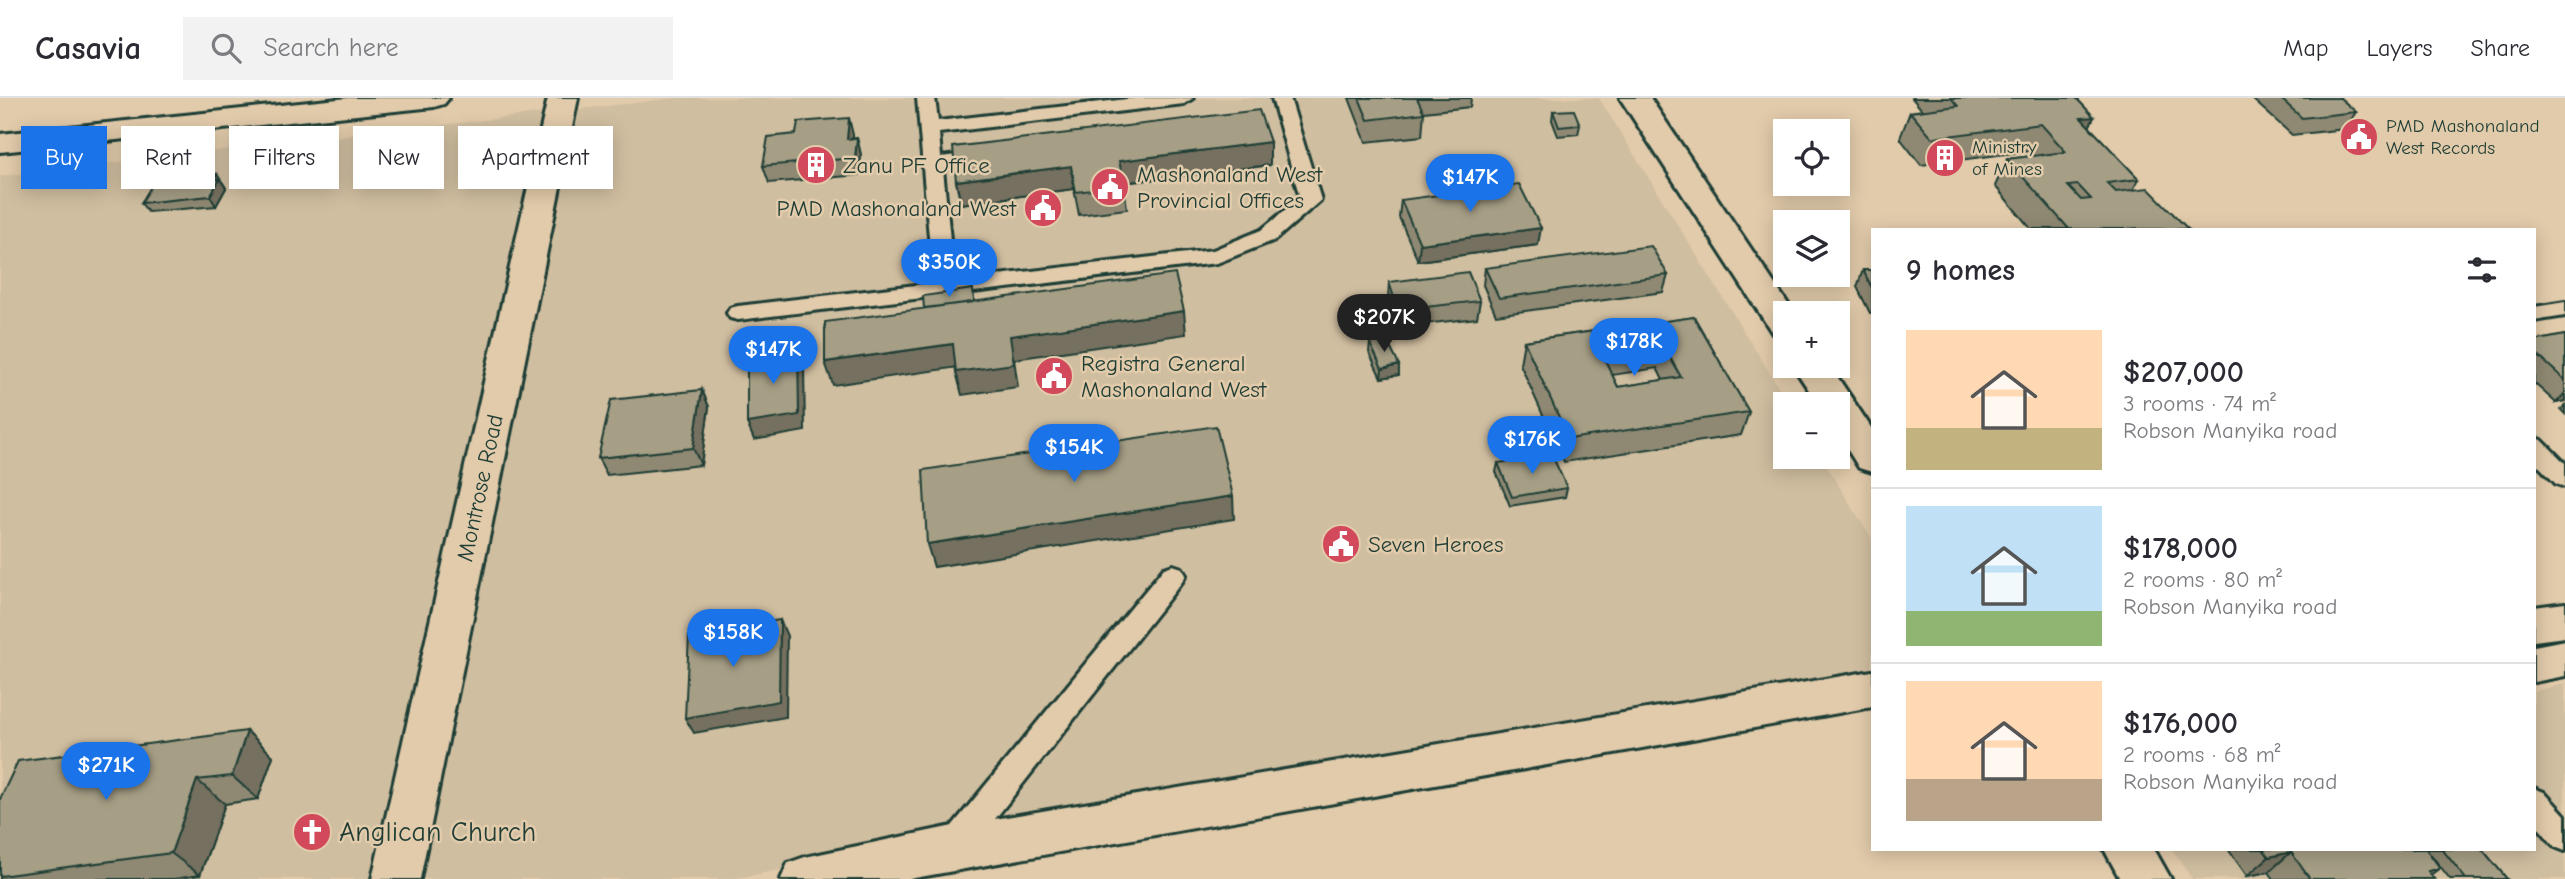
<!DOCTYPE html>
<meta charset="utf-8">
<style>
:root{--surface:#fff;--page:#f2f2f3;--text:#2b2b33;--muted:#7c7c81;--line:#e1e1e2;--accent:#1a73e8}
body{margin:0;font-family:"Comic Neue",sans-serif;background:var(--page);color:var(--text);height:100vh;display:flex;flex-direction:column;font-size:26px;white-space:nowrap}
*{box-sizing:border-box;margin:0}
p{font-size:23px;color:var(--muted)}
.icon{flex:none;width:38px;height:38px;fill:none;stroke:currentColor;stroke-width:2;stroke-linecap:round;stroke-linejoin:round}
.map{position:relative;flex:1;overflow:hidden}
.side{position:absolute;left:1871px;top:130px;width:665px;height:623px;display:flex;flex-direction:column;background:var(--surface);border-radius:0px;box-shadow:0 4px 18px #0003}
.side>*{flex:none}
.banner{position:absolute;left:21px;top:28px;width:665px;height:63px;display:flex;gap:14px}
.buttons{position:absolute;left:1773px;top:21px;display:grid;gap:14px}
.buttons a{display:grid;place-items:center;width:77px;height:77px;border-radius:0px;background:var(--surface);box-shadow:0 4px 18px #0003;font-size:35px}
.price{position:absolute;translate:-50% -60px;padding:0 16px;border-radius:24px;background:var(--accent);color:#fff;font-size:23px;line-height:46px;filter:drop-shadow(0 2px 4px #0008)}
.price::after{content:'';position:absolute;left:50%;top:42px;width:21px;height:16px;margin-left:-10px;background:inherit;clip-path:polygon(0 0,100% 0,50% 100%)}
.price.selected{background:#222;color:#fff}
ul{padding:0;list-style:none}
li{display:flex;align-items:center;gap:21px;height:175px;padding:0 35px}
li+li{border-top:2px solid var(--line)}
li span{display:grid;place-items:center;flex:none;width:196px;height:140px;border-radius:0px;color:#555}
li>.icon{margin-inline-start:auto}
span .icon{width:84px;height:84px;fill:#fffc;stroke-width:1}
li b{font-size:30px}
h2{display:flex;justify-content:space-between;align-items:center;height:84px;padding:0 35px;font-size:30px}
.tag{padding:0 24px;border-radius:0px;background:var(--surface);box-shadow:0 4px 18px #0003;font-size:24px;line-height:63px}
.tag.selected{background:var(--accent);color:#fff}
header{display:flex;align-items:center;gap:42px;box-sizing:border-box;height:98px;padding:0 35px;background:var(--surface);border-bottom:2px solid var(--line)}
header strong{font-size:33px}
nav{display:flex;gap:38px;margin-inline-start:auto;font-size:24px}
.search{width:490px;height:63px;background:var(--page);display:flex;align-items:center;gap:18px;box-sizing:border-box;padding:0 24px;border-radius:0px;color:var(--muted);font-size:26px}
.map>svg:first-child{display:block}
</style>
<header>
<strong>Casavia</strong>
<div class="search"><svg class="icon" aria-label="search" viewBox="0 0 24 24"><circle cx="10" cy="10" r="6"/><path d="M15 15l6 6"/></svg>Search here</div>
<nav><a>Map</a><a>Layers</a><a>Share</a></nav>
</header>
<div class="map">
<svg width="2565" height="781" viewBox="0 0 2565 781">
<rect width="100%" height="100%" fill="#e2cbab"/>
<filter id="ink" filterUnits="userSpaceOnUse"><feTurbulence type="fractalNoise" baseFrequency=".0143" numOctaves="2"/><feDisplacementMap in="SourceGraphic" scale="14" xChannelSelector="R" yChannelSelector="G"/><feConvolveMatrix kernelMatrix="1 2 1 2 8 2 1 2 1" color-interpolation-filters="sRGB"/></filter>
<g filter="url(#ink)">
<path fill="#d0bea0" d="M676,0H1599L1789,306H1785V359H1821L1872,441V576L731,781H0V78Z
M2565,586V781H2192L2172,751H2534V593Z"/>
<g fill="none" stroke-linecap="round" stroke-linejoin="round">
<defs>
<path id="lane" d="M917,0H935L938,23L1136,0H1193L1184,6L939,35L941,59L988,53L998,59L988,65L943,71L954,182L1213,152L1261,132L1300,100L1272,0H1290L1321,102L1275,142L1217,165L738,222L730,220L727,215L730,210L738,208L933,185Z
M2565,204V218L2534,223V209Z
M2534,339L2542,342L2565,365V389L2556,386L2534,363Z
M1173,467L1182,470L1186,477L1182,484L965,759L954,763L943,759L939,749L943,739L1164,470Z
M2534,690L2544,694L2565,717V753L2555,749L2534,724Z"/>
<path id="street" d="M348,0H449L444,6L434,9L0,54V36Z
M548,0H578L420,781H372Z
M2565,505V539L2534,543V509Z
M2565,542V578L2534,584V548Z
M1872,573V609L909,781H781L788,765L805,759L953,728Z"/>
<path id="secondary" d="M1620,0H1650L1794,215H1785V240L1773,236Z
M1793,268H1830L1872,331V374L1859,370L1838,336V306H1818Z
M2104,751H2154L2171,781H2120Z"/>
</defs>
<use href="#lane" stroke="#1f3d34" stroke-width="6"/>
<use href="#street" stroke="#1f3d34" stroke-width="6"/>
<use href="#secondary" stroke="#1f3d34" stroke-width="6"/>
<use href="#lane" fill="#e2cbab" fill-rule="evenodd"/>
<use href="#street" fill="#e2cbab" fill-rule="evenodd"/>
<use href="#secondary" fill="#e2cbab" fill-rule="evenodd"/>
</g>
<path fill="#8f8973" stroke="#1f3d34" stroke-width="2" fill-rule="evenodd" d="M1349,0H1471L1470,9L1424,14L1422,38L1366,44Z
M1912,0H2076L2094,19L2089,29L2139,81L2133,92L2188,131H2031L1995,88L2007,61L2033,58L2029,53L1921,67L1900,40L1910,14L1922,12Z
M2251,0H2340L2356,14L2345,31L2292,37Z
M1553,13L1580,27L1578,36L1558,38L1552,22Z
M853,37V41L857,40L861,57L859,77L769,85L763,68Z
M1270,44V67L1124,85L1127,111L1079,117L1074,91L961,106L956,83Z
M223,85L226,90L216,108L148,114L141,105Z
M1401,102L1538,147L1418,163L1399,119Z
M1485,170L1668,177L1663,194L1496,217L1483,187Z
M1863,172H1872V215H1870L1857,189Z
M1389,184L1480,203L1477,220L1397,229L1388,201Z
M1694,219L1749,314L1741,337L1564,364L1520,266L1524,243ZM1657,270L1663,282L1618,289L1612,277Z
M2565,237V303L2556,305L2534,285V243Z
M1370,245L1399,267V277L1381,280L1369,254Z
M702,292L709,309L701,367L607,377L598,360Z
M2565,307V316L2561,312Z
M1498,365L1567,390L1565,399L1510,408L1496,374Z
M247,633L273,658L258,701L225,706L200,777L174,781H0V701Z
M2228,751H2482L2507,781H2450L2432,758L2431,777L2434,781H2274L2269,774L2247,778Z"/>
<path fill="#746f5e" stroke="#1f3d34" stroke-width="2" d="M2094,19L2081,46V20Z
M849,20L853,37L852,58L847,41Z
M857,40L861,57L859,77L855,60Z
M1270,44V67L1121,85L1119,63Z
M1071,68L1074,91L961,106L956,83Z
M217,76L226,90L216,108L210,98L214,81Z
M1541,130L1538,147L1418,163L1420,146Z
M1184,213L1186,236L1014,261L1018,289L962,297L956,274L1010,238Z
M953,246L959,269L833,287L825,264Z
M798,251L804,268L805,333L754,342L747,325Z
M1399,267V277L1381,280L1382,271Z
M702,292L709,309L701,367L693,350Z
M2565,295V303L2556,305Z
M1233,398L1234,421L934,469L927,446Z
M780,522L787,538L786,619L694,635L685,620Z
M247,633L273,658L258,701L232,678Z
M197,682L225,706L200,777L171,755Z
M2291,754L2269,774L2247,778L2269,759Z
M2440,770L2425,781L2428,773Z"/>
<path fill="#a69f86" stroke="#1f3d34" stroke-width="2" fill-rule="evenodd" d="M1359,0H1417L1424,15L1368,22Z
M1951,0H2076L2094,19L2081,20L2139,81L2107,85L2116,94L2148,90L2188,131H2138L2137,130L2127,131H2069L2007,61L2066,54L2041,26L1932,40L1910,14L1958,8ZM2078,87L2091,101L2081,102L2068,88Z
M2280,0H2340L2356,14L2302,20Z
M1259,12L1270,44L1119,63L1125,88L1076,94L1071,68L956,83L953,49Z
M1574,12L1580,27L1559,29L1553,13Z
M849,20L847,41L857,40L855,60L763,68L768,39L796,36L798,24Z
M217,76L214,81H220L210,98L141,105L152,87L172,85L175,79Z
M1519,86L1541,130L1420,146L1401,102Z
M1651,148L1668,177L1499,200L1485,170Z
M1863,172H1872V190Z
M1468,174L1480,203L1398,212L1389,184Z
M1175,176L1184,213L1010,238L1014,266L956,274L953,246L825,264V224Z
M973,191L974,204L924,210L923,198Z
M1694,219L1749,314L1569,341L1524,243ZM1663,247L1681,279L1618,289L1602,256Z
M2565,237V282L2534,254V243Z
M1386,241L1399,267L1382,271L1370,245Z
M798,251L799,317L747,325V259Z
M702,292L693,350L598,360L611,302Z
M1216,328L1233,398L927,446L923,372Z
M1552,357L1567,390L1512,399L1498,365Z
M780,522L779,603L685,620L689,537Z
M247,633L232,678L197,682L171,755L0,778V701L18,663Z
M2263,751H2426L2440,770L2428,773L2434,781H2310L2291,754L2269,759Z
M2442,751H2482L2507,781H2466Z"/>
</g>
<defs>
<symbol id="civic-disc" viewBox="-11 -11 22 22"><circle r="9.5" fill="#d1495b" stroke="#e2cbab"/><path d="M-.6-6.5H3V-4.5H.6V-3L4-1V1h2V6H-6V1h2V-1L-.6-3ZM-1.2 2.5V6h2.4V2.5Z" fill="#fff"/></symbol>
<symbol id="building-disc" viewBox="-11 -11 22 22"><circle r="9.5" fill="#d1495b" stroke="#e2cbab"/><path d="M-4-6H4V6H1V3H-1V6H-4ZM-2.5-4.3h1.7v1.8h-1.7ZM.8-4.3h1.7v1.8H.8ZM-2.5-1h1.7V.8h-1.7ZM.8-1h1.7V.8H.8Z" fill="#fff"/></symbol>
<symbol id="church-disc" viewBox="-11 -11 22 22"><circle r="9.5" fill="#d1495b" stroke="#e2cbab"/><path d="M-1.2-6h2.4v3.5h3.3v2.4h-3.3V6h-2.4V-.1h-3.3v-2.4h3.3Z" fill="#fff"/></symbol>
</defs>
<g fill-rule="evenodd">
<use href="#civic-disc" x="2337" y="17" width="44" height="44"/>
<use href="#building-disc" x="1923" y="38" width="44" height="44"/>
<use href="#building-disc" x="794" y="45" width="44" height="44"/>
<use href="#civic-disc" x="1088" y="67" width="44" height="44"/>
<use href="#civic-disc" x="1021" y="88" width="44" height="44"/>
<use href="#civic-disc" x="1032" y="256" width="44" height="44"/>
<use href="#civic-disc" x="1319" y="424" width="44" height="44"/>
<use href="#church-disc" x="290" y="712" width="44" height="44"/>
</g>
<g text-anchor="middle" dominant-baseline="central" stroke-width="5" stroke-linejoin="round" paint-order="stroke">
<g font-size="19" fill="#1f3d34" stroke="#e2cbab" text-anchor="start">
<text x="2386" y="28">PMD Mashonaland<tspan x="2386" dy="22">West Records</tspan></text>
<text x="1972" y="49">Ministry<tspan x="1972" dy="22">of Mines</tspan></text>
</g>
<g font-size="23" fill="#1f3d34" stroke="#e2cbab" text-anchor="start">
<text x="843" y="67">Zanu PF Office</text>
<text x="1137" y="76">Mashonaland West<tspan x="1137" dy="26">Provincial Offices</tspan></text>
<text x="1016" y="110" text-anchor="end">PMD Mashonaland West</text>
<text x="1081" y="265">Registra General<tspan x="1081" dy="26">Mashonaland West</tspan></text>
<text x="1368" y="446">Seven Heroes</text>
</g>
<g font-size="23" fill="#1f3d34" stroke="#e2cbab">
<text transform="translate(480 390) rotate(-78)">Montrose Road</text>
</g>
<g font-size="28" fill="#1f3d34" stroke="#e2cbab" text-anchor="start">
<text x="339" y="734">Anglican Church</text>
</g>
</g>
</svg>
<div class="buttons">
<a><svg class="icon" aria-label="locate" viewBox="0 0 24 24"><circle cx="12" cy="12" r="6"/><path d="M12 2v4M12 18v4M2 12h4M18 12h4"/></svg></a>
<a><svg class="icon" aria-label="layers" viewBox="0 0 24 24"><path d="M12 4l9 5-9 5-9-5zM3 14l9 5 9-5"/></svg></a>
<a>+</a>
<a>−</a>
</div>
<b class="price" style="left:1470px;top:116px">$147K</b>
<b class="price" style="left:949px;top:201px">$350K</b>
<b class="price selected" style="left:1384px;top:256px">$207K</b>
<b class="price" style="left:1634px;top:280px">$178K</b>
<b class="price" style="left:773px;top:288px">$147K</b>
<b class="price" style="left:1532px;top:378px">$176K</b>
<b class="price" style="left:1074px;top:386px">$154K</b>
<b class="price" style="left:733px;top:571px">$158K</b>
<b class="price" style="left:106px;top:704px">$271K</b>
<div class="banner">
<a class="tag selected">Buy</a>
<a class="tag">Rent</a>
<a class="tag">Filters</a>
<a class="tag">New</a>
<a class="tag">Apartment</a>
</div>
<section class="side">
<h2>9 homes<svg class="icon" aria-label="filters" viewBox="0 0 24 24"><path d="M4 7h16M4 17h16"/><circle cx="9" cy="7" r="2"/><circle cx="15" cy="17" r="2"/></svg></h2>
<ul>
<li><span style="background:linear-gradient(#ffd9b3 70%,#c2b280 0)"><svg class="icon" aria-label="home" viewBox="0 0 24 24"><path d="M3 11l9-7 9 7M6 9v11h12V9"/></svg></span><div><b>$207,000</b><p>3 rooms · 74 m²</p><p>Robson Manyika road</p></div></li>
<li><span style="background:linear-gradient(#bfe0f5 75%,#8fb573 0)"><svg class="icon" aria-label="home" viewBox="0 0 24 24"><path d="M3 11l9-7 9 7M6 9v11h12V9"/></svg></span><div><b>$178,000</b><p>2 rooms · 80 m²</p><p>Robson Manyika road</p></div></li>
<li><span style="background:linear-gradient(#ffd9b3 70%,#b9a48a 0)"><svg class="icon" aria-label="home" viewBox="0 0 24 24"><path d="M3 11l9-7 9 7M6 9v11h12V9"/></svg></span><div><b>$176,000</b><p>2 rooms · 68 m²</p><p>Robson Manyika road</p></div></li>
</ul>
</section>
</div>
